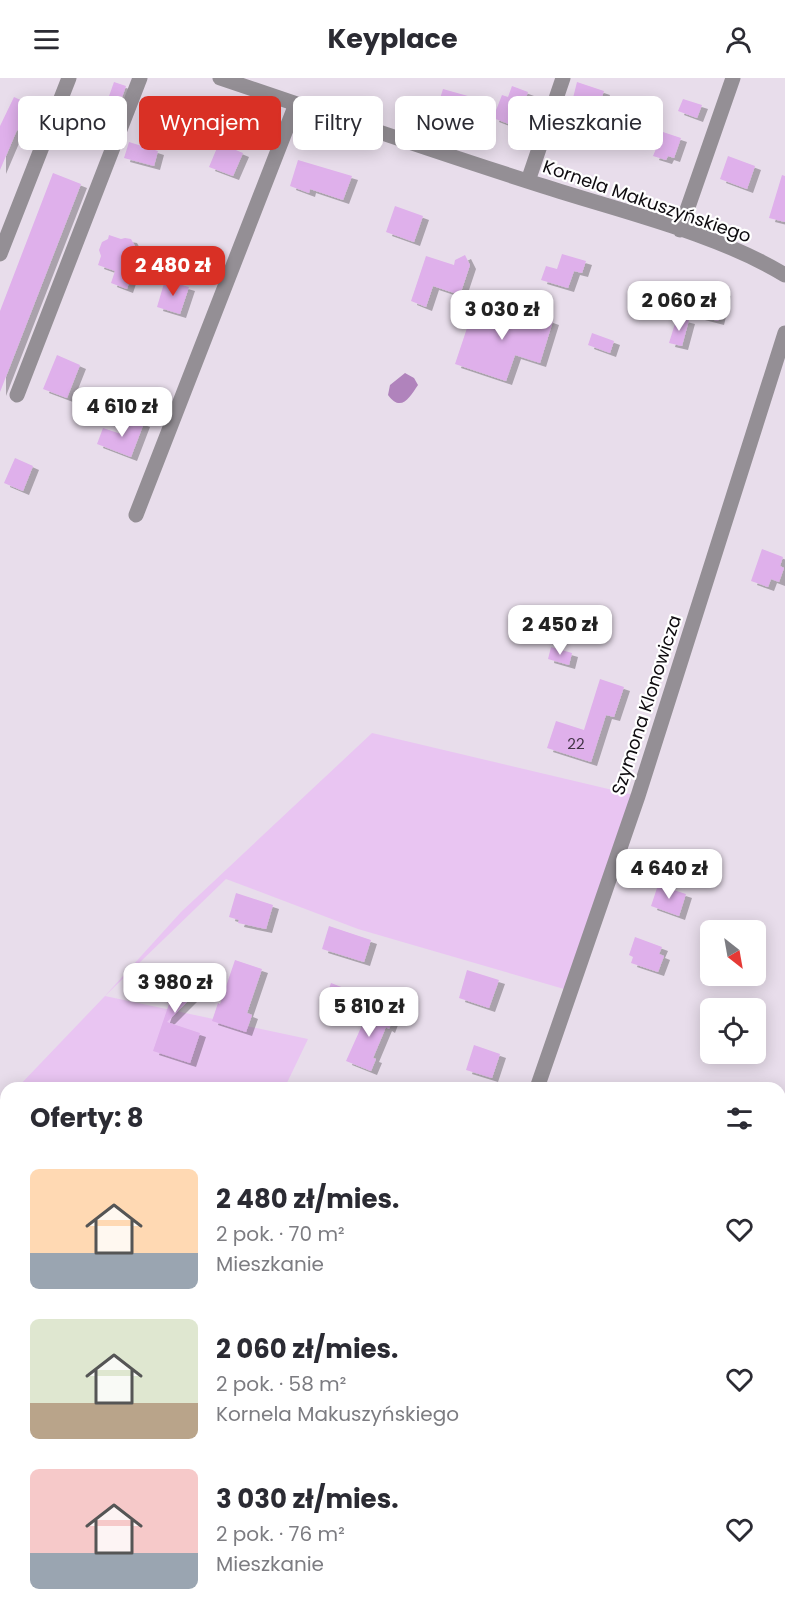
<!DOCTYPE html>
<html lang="pl">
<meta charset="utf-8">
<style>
:root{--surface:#fff;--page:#f2f2f3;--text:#2b2b33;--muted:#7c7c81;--accent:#d93025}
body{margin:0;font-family:Poppins,sans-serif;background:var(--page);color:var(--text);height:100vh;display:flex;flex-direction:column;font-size:22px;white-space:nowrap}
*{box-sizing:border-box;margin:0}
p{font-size:20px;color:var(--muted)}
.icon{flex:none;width:33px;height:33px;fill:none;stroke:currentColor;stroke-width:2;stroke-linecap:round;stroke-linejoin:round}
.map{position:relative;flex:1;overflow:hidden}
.drawer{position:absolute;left:0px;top:1004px;width:786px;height:536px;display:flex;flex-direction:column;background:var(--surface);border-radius:18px 18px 0 0;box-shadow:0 3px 15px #0003}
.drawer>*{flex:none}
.banner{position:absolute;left:18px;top:18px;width:750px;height:54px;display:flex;gap:12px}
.needle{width:39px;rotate:149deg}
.buttons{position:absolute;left:700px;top:842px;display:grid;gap:12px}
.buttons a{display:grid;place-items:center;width:66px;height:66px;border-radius:9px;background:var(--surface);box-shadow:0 3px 15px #0003;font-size:30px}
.price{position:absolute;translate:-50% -51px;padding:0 14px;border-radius:12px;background:#fff;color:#222;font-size:20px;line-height:39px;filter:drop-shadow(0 2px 3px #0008)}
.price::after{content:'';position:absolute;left:50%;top:36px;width:18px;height:14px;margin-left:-9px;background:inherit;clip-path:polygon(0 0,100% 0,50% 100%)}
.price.active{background:var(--accent);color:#fff}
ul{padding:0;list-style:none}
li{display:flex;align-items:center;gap:18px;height:150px;padding:0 30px}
li span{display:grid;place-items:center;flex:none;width:168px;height:120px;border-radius:9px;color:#555}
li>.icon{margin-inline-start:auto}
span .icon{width:72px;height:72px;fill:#fffc;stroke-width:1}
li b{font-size:26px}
h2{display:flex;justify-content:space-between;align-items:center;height:72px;padding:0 30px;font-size:26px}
.pill{padding:0 21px;border-radius:9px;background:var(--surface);box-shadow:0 3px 15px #0003;font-size:21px;line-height:54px}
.pill.active{background:var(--accent);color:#fff}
header{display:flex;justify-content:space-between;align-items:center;height:78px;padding:0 30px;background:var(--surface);font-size:27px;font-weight:700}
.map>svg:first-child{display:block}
</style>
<header><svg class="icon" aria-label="menu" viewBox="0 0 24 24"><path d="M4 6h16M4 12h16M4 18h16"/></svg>Keyplace<svg class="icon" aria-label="person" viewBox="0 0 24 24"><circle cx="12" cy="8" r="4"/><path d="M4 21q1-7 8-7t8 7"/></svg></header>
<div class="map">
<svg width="785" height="1538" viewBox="0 0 785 1538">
<defs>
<filter id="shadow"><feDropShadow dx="6" dy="4" stdDeviation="0" flood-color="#0004"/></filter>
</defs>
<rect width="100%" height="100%" fill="#e8ddeb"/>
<path fill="#e9c5f2" d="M372,655L638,718L571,913L358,851L226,801L105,918L308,961L285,1009L17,1010L104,919L181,834Z
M6,1021V1275L0,1273V1027Z"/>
<path fill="#b083bc" d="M405,295L414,300L418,307C410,319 401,335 388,317L390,307Z"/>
<path fill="#dfb0eb" filter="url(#shadow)" d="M114,4L126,8L120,25L108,21Z
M577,4L604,13L594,42L569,36Z
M512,8L528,14L525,22L529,29L520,46L512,43L511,47L493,40L502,17L508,19Z
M443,11L475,20L468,42L436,33Z
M14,19L27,25L22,36L37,42L31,57L17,52L0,92V48Z
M157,20L170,25L172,20L191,27L182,50L151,39Z
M683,21L702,27L697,40L678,33Z
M663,54L681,60L674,80L668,78L666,82L653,78Z
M129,64L158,73L154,88L124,80Z
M219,65L243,75L233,98L209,89Z
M728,78L755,88L747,111L720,101Z
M298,82L352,98L343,122L310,111L309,115L290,108Z
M53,95L81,106L0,314V233Z
M782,97L785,98V144L769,140Z
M395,128L423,138L414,164L386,154Z
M109,157L121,161L125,160L131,161L136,170L126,197L131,199L127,211L111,205L115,193L98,187L101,178L99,172L102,164L108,161Z
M562,176L586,183L582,195L574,193L568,210L541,202L546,188L557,191Z
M465,177L470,187L460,217L433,208L426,229L411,223L426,178L454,187L455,182Z
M165,202L189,209L180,236L157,229Z
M703,208L725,214L718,243L695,237Z
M474,229L512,241L516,230L553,243L540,285L515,277L506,303L455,286Z
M677,239L689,242L682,268L669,265Z
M592,255L614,263L610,275L588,267Z
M57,277L80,287L67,320L43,311Z
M127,339L144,345L131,379L97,366L103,350L121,356Z
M15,380L33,388L23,413L4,405Z
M762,471L783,479L780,488L784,490L779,504L771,501L768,509L751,503Z
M551,569L572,575L569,587L548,581Z
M600,601L624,609L614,639L606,637L591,684L547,670L556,643L584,652Z
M658,807L686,816L679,838L651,828Z
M236,815L273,827L266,851L238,845L239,842L229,839Z
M329,848L371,862L364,884L322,871Z
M635,859L662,869L659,876L664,878L658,894L631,885L633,879L629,877Z
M235,882L262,891L247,935L252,937L246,954L212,943L218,925L220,926Z
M166,885L174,893L180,886L194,900L187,906L196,915L167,944L200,955L190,985L153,973L169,926L153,910L157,906L151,900Z
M467,892L499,902L489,930L459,920Z
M331,905L344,910L338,927L325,922Z
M368,928L394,938L389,951L386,949L373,980L376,981L371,993L346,983L363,945L362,944Z
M474,967L500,976L492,1000L466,992Z"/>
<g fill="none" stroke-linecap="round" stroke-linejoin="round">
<path stroke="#948f95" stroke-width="15" d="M220,0C327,36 435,74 543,108C620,133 716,155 785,197
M528,103L563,0
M680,152L733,0
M0,176L69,0
M17,317L140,0
M136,437L296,26
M537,1010L638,718L785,255
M780,1067L785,1069
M780,1201L785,1203
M780,1337L785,1339
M92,1538L93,1533
M354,1538L356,1533"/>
</g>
<g text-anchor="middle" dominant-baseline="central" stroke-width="4.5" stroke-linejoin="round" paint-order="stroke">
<g font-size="15" fill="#423446">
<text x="576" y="665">22</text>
</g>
<g font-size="18" fill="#0e0b0f" stroke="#fff">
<text transform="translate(647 123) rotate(19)">Kornela Makuszyńskiego</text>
<text transform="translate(646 627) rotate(-72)">Szymona Klonowicza</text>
</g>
</g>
</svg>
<div class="buttons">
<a><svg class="needle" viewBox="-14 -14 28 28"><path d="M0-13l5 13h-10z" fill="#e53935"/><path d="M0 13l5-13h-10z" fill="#7c7c81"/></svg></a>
<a><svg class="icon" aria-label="locate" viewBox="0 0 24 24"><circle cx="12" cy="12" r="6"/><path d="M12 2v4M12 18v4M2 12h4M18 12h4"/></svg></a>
</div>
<b class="price active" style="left:173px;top:219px">2 480 zł</b>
<b class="price" style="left:679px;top:254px">2 060 zł</b>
<b class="price" style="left:502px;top:263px">3 030 zł</b>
<b class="price" style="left:122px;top:360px">4 610 zł</b>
<b class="price" style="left:560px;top:578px">2 450 zł</b>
<b class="price" style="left:669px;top:822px">4 640 zł</b>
<b class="price" style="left:175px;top:936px">3 980 zł</b>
<b class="price" style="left:369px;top:960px">5 810 zł</b>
<div class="banner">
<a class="pill">Kupno</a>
<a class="pill active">Wynajem</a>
<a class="pill">Filtry</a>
<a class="pill">Nowe</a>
<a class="pill">Mieszkanie</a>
</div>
<section class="drawer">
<h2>Oferty: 8<svg class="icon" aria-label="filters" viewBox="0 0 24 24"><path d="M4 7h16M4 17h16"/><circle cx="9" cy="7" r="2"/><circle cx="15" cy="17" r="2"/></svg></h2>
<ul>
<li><span style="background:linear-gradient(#ffd9b3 70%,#9aa5b1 0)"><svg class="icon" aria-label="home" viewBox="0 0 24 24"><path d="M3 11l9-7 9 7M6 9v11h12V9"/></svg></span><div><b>2 480 zł/mies.</b><p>2 pok. · 70 m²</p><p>Mieszkanie</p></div><svg class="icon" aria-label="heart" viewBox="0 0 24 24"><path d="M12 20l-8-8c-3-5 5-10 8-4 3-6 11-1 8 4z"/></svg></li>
<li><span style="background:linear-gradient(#dfe7d0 70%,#b9a48a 0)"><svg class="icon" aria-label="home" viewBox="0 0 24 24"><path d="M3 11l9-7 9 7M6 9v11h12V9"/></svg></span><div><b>2 060 zł/mies.</b><p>2 pok. · 58 m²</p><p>Kornela Makuszyńskiego</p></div><svg class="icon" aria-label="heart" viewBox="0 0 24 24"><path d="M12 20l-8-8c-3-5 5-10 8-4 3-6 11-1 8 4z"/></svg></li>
<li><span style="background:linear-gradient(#f6c9c9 70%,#9aa5b1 0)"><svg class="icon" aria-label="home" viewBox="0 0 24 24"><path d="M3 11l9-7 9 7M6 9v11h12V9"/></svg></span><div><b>3 030 zł/mies.</b><p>2 pok. · 76 m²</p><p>Mieszkanie</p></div><svg class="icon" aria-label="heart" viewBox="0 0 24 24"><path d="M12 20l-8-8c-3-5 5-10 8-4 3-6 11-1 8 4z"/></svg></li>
</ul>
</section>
</div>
